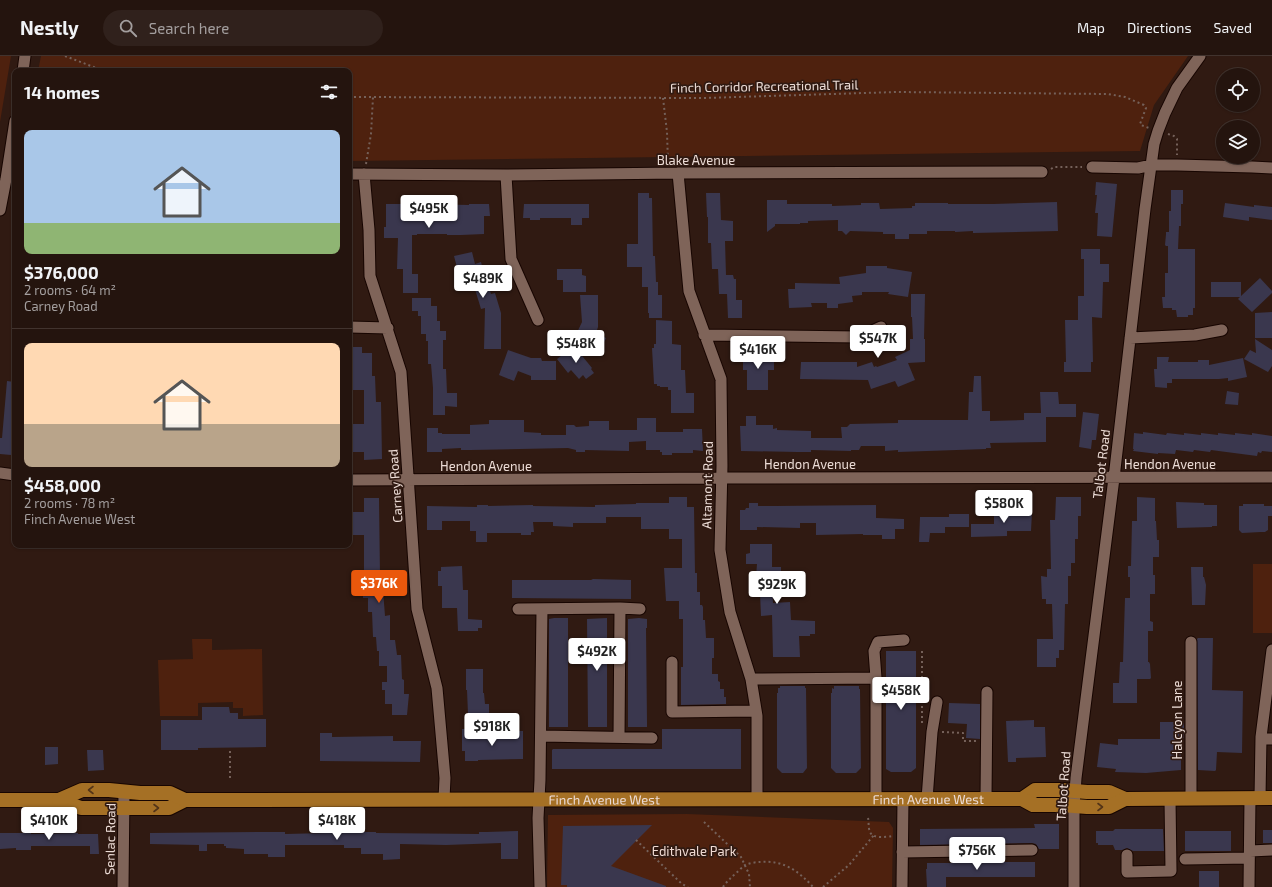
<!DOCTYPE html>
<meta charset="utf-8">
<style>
:root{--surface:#24140e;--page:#30211c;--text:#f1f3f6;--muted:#a39e9e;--line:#41332e;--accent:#ea580c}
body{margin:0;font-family:"Exo 2",sans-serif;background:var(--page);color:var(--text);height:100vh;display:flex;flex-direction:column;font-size:15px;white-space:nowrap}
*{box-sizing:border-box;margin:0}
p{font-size:13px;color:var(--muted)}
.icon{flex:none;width:22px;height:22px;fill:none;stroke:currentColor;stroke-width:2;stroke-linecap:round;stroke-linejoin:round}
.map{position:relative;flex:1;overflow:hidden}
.details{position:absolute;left:12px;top:12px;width:340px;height:480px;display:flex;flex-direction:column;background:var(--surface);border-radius:8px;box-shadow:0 1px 3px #0004,0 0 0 1px var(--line)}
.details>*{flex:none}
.controls{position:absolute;left:1216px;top:12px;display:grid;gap:8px}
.controls a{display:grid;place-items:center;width:44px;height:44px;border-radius:50%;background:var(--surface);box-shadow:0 1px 3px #0004,0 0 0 1px var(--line);font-size:20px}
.price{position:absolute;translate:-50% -34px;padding:0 9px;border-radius:4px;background:#fff;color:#222;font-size:13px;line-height:26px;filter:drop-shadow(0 1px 2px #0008)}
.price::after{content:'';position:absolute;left:50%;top:24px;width:12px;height:9px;margin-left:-6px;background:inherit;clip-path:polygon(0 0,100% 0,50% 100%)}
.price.on{background:var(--accent);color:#fff}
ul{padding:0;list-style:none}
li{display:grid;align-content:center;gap:8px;height:212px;padding:0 12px}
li+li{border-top:1px solid var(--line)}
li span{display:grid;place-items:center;height:124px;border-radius:8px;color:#555}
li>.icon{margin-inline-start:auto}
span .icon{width:72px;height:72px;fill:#fffc;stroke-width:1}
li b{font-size:17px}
h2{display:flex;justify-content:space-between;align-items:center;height:48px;padding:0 12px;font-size:17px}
header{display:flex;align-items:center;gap:24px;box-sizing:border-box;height:56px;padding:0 20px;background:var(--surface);border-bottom:1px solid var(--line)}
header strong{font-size:19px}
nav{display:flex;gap:22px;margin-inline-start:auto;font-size:14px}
.search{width:280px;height:36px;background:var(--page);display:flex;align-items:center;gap:10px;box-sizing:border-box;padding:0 14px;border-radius:22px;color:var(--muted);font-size:15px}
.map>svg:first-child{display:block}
</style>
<header>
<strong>Nestly</strong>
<div class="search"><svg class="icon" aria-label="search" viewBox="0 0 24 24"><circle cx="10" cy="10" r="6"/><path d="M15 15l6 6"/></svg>Search here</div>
<nav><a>Map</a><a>Directions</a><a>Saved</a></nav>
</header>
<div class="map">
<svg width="1272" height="831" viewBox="0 0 1272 831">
<rect width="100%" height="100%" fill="#301a12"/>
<path fill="#4e210e" d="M0,0H11L0,66Z
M41,0H1188L1154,49L1140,95L349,105V15H38Z
M1253,508H1272V577H1253Z
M192,583H212V594L262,593L263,659L243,660V652H233V646L198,647V660H160L158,604L193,603Z
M687,758L889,766L893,772L892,831H547L548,759Z"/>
<path fill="#3a374e" d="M1096,126L1117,128L1112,181L1097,180L1098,157H1095L1097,139H1095Z
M1171,134H1183V148H1181V170H1179L1178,193H1195V252H1193V259H1188V261H1177L1176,254H1172V252H1163L1162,241H1165V217H1168V190H1166L1165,189L1166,178V176H1169V155H1171Z
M638,137H649V142H652L653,200H655L656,226H658V239H662V262H649V257H648V231H642V211H627V188H638Z
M706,137H720L721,164L733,165V185H725L726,219H733L734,223H736V244H742V262H728L727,238H719L718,213H712L711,187H708V161H707Z
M767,144H787V148H832V150L861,149V147H879L880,153L912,152V150H915V147H948V148H993L1057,146L1058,175L973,177V175L955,176V175H927V178H909V183H895V178H883V176L850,175L846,179L842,175H838V164L808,165V167H800V168H775V170L767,176Z
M1225,147L1254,151V149L1272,151V164L1249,161V165L1223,161Z
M386,148H401V149H425V148L469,149V148H489L490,160H484V178L461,179H447V178H417V179H412V218H418V237H403V213H397L398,182H384V171H386Z
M524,148H589V162H582V169H571V162H540V164H530V162H523Z
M1081,193H1100V208H1109V226H1103L1102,262L1092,261L1093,306H1091V316H1064V306H1066L1065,264H1078V240H1084V203H1081Z
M472,196L475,208L481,206L486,225H487L491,238L495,237L501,257V293H484L485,252L481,253L471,220L460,223L454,200Z
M866,210H887V212L912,216L908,241L888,238L889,236H862V239L852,240L853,246L838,248V252H827V247H811L812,251L789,252L788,233H795V227L840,228L839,221L866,217Z
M557,213H582V219L586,220V236H563V224H557Z
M1260,222L1272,235V237L1252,256L1238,243L1240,241H1211V226H1241V240Z
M911,238H925L924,283H925V306L908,307L915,324L898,331L895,325L871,333L868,324L800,323L801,306H857V311L872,306L874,311L876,310L877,311L897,304L895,301L910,294V283H913L912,261H911Z
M580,239H598V271L596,277L606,282L599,297L573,285L582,266Z
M412,242H431V250H437V265H440V275H446V284H443V313H446L447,337H457V351L445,350V359H433V332L431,308H428V285H426V278H421V260H418V255H412Z
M1272,256V282H1255V257Z
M656,264L672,265V288L681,289V314H685L686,337H694V357H671V334H668V331H660V330H657V328H654L652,292H654V288H656Z
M1255,283L1272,294V310L1268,316L1244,303L1250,294L1256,297Z
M574,290L592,312L591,313L594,317L586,323L583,319L579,323L571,314L568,317L557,303Z
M349,291H362V297H372V320H375L376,346H381L382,403L364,404V396H349V368H364V334H352V322H350Z
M508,294L531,302H541L542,305H556V324H531V320L518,315L514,325L499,319Z
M743,298H774V314H768V334H747V314H743Z
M1157,301H1169L1168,306H1198V304H1209V309L1243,302L1247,321L1228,325V322L1219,323H1172V327H1167V332L1155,331L1154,313H1157Z
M974,320H981L982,355H990V365L1024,364V357H1041L1040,336H1058L1059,348H1076V361H1046V386L990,387L991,392H986V393L898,396V394L885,395V390H861L859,394H851V395L811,394V396H798L741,395L740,370H746V360H756V369H773V373L777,372V374L811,375V382H842L841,371H847L850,368L898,367V364H968L969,336H973Z
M7,325L15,326V360L11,399L0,398V382H2Z
M1227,335L1239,337L1238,349L1225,348Z
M1083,356L1099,358L1096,384H1092L1091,393L1079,391Z
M637,362H656V376H683V373H702L703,395L693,394V397H672V399H662V396H660V394H646V385L629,386V395L585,394V396H576V394L568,392L470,394H461V392L442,393V396H427V372H438V377H442V378H470V369L489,368V364H524V376L541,377V379H566V369H574L576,371L589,370V365H609V374H637Z
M1143,376L1166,379L1167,377L1184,379V377L1201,379V377L1218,379V377L1235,379V377L1252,379V377L1272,380V396L1262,395L1261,397L1258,396L1257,400L1211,394L1210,396L1194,394L1193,396L1176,394L1175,398L1158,397V398L1133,395L1134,393H1133L1134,377L1143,378Z
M669,441H687V451H694L695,517H697V536H700V549H702L703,551V564H705L706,582H714V602H712V618H718V625L720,626V633H724V641H726V648L681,649V611H683V563H679V545H666L664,512H682V483H669V473H641V461H606V467H573V471L553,470V466H533L534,476H531V479H521V477H487V486H476V475H470V465H442V474H427V450L477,451V449H488V450L533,449V450L595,451V449L636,448V447H669Z
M1056,441H1081V460H1078V483H1075V507H1071V520H1068V548H1065L1064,594H1059V602H1056V611H1037V583H1053L1052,548H1046V543H1042L1041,520L1047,521V513H1051L1050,464H1055Z
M1137,441L1155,442V465H1156L1157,484H1159V501H1153V519H1155V538H1150V565L1153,566V575H1148V606H1149L1150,608L1151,622L1150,623H1137V647H1113V627H1119L1120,606H1123L1125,542H1130V521H1128V510H1131L1132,465H1137Z
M364,442H379L380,520L382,521L385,560L390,559V584H395L397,599H401L402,623L404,624V638H409L407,659H392V648H385V634H382V626H387V610H379V595H377L376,581H373L372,556H368V542H363V531H359L358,520H364V479H349V456H364Z
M1176,446L1204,447V449H1217V470H1212V471L1177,472Z
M749,447H758V450H776L876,449V462L904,463V473H895V483H882V479H863V478L816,479V467H800V472L757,471V474H740V454H745L746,452H749Z
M1243,448H1264V450H1272V460H1268V474L1265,476H1261L1242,477L1239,474V450H1243Z
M1005,455H1025V456H1032L1031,475H1007V480L971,481V468H994V456H1005Z
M949,458H969V471H945V477H930L929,486H919L920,461H949Z
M750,488H772V511H781V526H772L773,547L790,546L791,564L815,565V578H810V580H799L800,601H773L772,559L761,560L760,537H758L757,521H756L757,508H746V498L750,497Z
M462,510L463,534H468V563L482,564V572H478V575H458L457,552H442V530H438V515H441V511Z
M1191,511H1203V521H1204L1206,529L1205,549H1192Z
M593,523L631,524V543L512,542V524H591Z
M554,562H568V671H549V563Z
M607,562V671H588L587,563Z
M639,562L647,563V572H646L647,666V671H628V563Z
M1198,582H1213L1212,634L1243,635L1242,697L1217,696L1216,714L1215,715L1198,714L1197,583Z
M886,595H916V712L911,716H891L886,713Z
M466,613H483V637H484L485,648H489V657L468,658L467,634H466Z
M780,630H805V632H806L807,712L803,717H782L777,712V637H778V632H780Z
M834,630H859V633H860L861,712L856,717H836L831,712V637H832V632L834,633Z
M949,647L980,648V683L966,682L967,668L948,667Z
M202,651H229L230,657H238V663H266V691L198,692V694H161V664H202Z
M1034,664V671H1045L1046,701L1016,702V706H1008L1006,665Z
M1160,666H1181V668L1184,667V682H1181V714L1146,717L1115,716L1116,713L1097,711L1100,687L1118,689V683H1160Z
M462,673H474V682H509V675H523V703L478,704V705H465V695H462Z
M662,673H741V713H552V694L553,693H662Z
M320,677H332V681L393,680V685H421L420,706L320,705Z
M45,691H58V708L45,709Z
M87,694H103L104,714L88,715Z
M1034,768H1059V793H1039L1036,788L1032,787L920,789V773L1035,772Z
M652,769L611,810L666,830V831H567V829H561L563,770Z
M1115,773H1163L1164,795H1133L1127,792L1122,794H1115L1113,789H1098V787H1096V775H1113Z
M1263,774H1272V787H1263Z
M518,775V803H501V787L446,789L400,788V803L383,804V798H361V792H344V789H285V801H268V798H244V793L226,792V790H224V788H207V795H199V789L150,788V777L260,776H285V778L367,776H376V777L479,778V776H486Z
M1185,775H1231V795H1185Z
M0,777H31V778L78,777V778H98L99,798H90V790H31V794H16V792L0,793Z
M961,806H1035V821H946V831H927L926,813H927V807H960Z
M1199,815H1219V831H1199Z"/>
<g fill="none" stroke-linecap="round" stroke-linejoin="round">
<defs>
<path id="minor" d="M23,15L25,0
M1092,111L1138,112L1152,109H1177L1252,111L1272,112
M678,117L689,235L721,323L722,410L720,494L730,556L751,623L757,660V743
M349,118L506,119L678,117L1042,116
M364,118L369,174L370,220L401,316L417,553L437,632L445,722L444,743
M506,119L511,203L538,264
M0,154L6,123L15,65
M349,271L388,272
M704,279L859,281L881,271
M1130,282L1195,279L1222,274
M0,417L15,419
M349,424L722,422L1272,421
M620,552L640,553
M518,553L620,552L619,681
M672,606V656L756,655
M751,623L876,622
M541,680L652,682
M1261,683H1272
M1191,742V586
M1260,742L1261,681L1272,594
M876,743V622L874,595L878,586L904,584
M927,743L932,676L937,646
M986,743L987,636
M1250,795L1272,794
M902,796L1032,794
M1127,799V816L1171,815L1170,743
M1185,803L1249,802
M123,831L124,736
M540,831L538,762L540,724L542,553
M902,831L903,743
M1074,831V750L1076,722L1114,422L1145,153L1154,88L1158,75L1165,57L1177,32L1200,0
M1249,831L1250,742"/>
<g id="major">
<path d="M1022,743L1035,734H1062L1087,736H1109L1125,743L1272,742"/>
<path d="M0,744H59L81,752H169L185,744"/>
<path id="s1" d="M59,744L82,734H109L140,737H170L185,744L1022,743L1033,749H1062L1087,751H1109L1125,743"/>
</g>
</defs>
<use href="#minor" stroke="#170501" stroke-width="13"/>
<use href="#major" stroke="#170501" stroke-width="16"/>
<path stroke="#75615a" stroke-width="2" stroke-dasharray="2 3" stroke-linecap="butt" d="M65,0L104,15
M349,41L704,42L897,36L1108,38L1125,41L1144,49L1146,52L1140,68L1141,69L1149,72
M663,42L667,76L668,108
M1168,78L1174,80L1177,83V99
M366,108L371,78L373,41
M1051,113L1054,111H1082
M922,667V592
M942,676L963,677V685H977
M230,722V692
M868,762C869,765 868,772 870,776C873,783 886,781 892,780
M704,766L741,801L749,818L750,831
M636,784L682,828L688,831
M723,831C727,825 731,822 736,817C739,815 742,811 745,809C750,807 756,806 761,806C783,804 799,815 813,831
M823,831L849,809L874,779"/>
<use href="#minor" stroke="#7f6459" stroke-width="11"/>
<use href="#major" stroke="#a57025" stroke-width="14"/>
</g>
<defs><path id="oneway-chevron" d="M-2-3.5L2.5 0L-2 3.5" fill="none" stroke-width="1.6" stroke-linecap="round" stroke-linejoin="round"/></defs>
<g stroke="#533418">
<use href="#oneway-chevron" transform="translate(91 734) rotate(180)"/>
<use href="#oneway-chevron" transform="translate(1100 751)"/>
<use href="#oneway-chevron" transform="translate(156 752)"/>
</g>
<g text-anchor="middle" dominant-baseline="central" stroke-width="3.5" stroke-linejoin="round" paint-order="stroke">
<g font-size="13" fill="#ecdcd6" stroke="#301a12">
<text transform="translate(764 30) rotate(-1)">Finch Corridor Recreational Trail</text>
<text x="696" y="104">Blake Avenue</text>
<text x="810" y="408">Hendon Avenue</text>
<text transform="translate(1101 408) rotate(-83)">Talbot Road</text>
<text x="1170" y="408">Hendon Avenue</text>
<text x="486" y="410">Hendon Avenue</text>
<text transform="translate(707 429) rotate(-89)">Altamont Road</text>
<text transform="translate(395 430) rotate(-94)">Carney Road</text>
<text transform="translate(1177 664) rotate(-90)">Halcyon Lane</text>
<text transform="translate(1063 730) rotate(-86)">Talbot Road</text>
<text stroke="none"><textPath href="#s1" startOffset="549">Finch Avenue West</textPath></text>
<text stroke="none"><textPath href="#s1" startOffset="873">Finch Avenue West</textPath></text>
<text transform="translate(110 783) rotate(-89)">Senlac Road</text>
</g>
<g font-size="13" fill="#f1dbd3" stroke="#301a12">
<text x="694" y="795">Edithvale Park</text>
</g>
</g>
</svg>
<div class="controls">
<a><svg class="icon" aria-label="locate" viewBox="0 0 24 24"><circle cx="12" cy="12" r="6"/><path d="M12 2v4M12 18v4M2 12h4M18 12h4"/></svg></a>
<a><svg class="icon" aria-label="layers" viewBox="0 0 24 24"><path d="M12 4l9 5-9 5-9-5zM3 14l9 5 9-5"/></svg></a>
</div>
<b class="price" style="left:429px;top:173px">$495K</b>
<b class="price" style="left:483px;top:243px">$489K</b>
<b class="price" style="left:878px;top:303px">$547K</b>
<b class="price" style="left:576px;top:308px">$548K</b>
<b class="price" style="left:758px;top:314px">$416K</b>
<b class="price" style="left:1004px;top:468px">$580K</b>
<b class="price on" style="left:379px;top:548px">$376K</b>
<b class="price" style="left:777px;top:549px">$929K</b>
<b class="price" style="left:597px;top:616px">$492K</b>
<b class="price" style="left:901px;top:655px">$458K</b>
<b class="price" style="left:492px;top:691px">$918K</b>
<b class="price" style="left:49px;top:785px">$410K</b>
<b class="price" style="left:337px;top:785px">$418K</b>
<b class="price" style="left:977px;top:815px">$756K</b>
<section class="details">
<h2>14 homes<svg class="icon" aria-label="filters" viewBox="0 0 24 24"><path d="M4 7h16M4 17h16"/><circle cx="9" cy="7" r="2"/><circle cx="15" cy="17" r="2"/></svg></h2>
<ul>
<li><span style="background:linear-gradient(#a9c7e8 75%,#8fb573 0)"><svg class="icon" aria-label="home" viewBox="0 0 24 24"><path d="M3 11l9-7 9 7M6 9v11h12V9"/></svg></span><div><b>$376,000</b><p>2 rooms · 64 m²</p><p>Carney Road</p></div></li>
<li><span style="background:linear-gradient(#ffd9b3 65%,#b9a48a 0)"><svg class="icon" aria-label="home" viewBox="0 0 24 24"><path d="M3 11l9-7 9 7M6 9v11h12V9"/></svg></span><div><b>$458,000</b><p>2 rooms · 78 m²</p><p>Finch Avenue West</p></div></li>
</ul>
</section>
</div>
